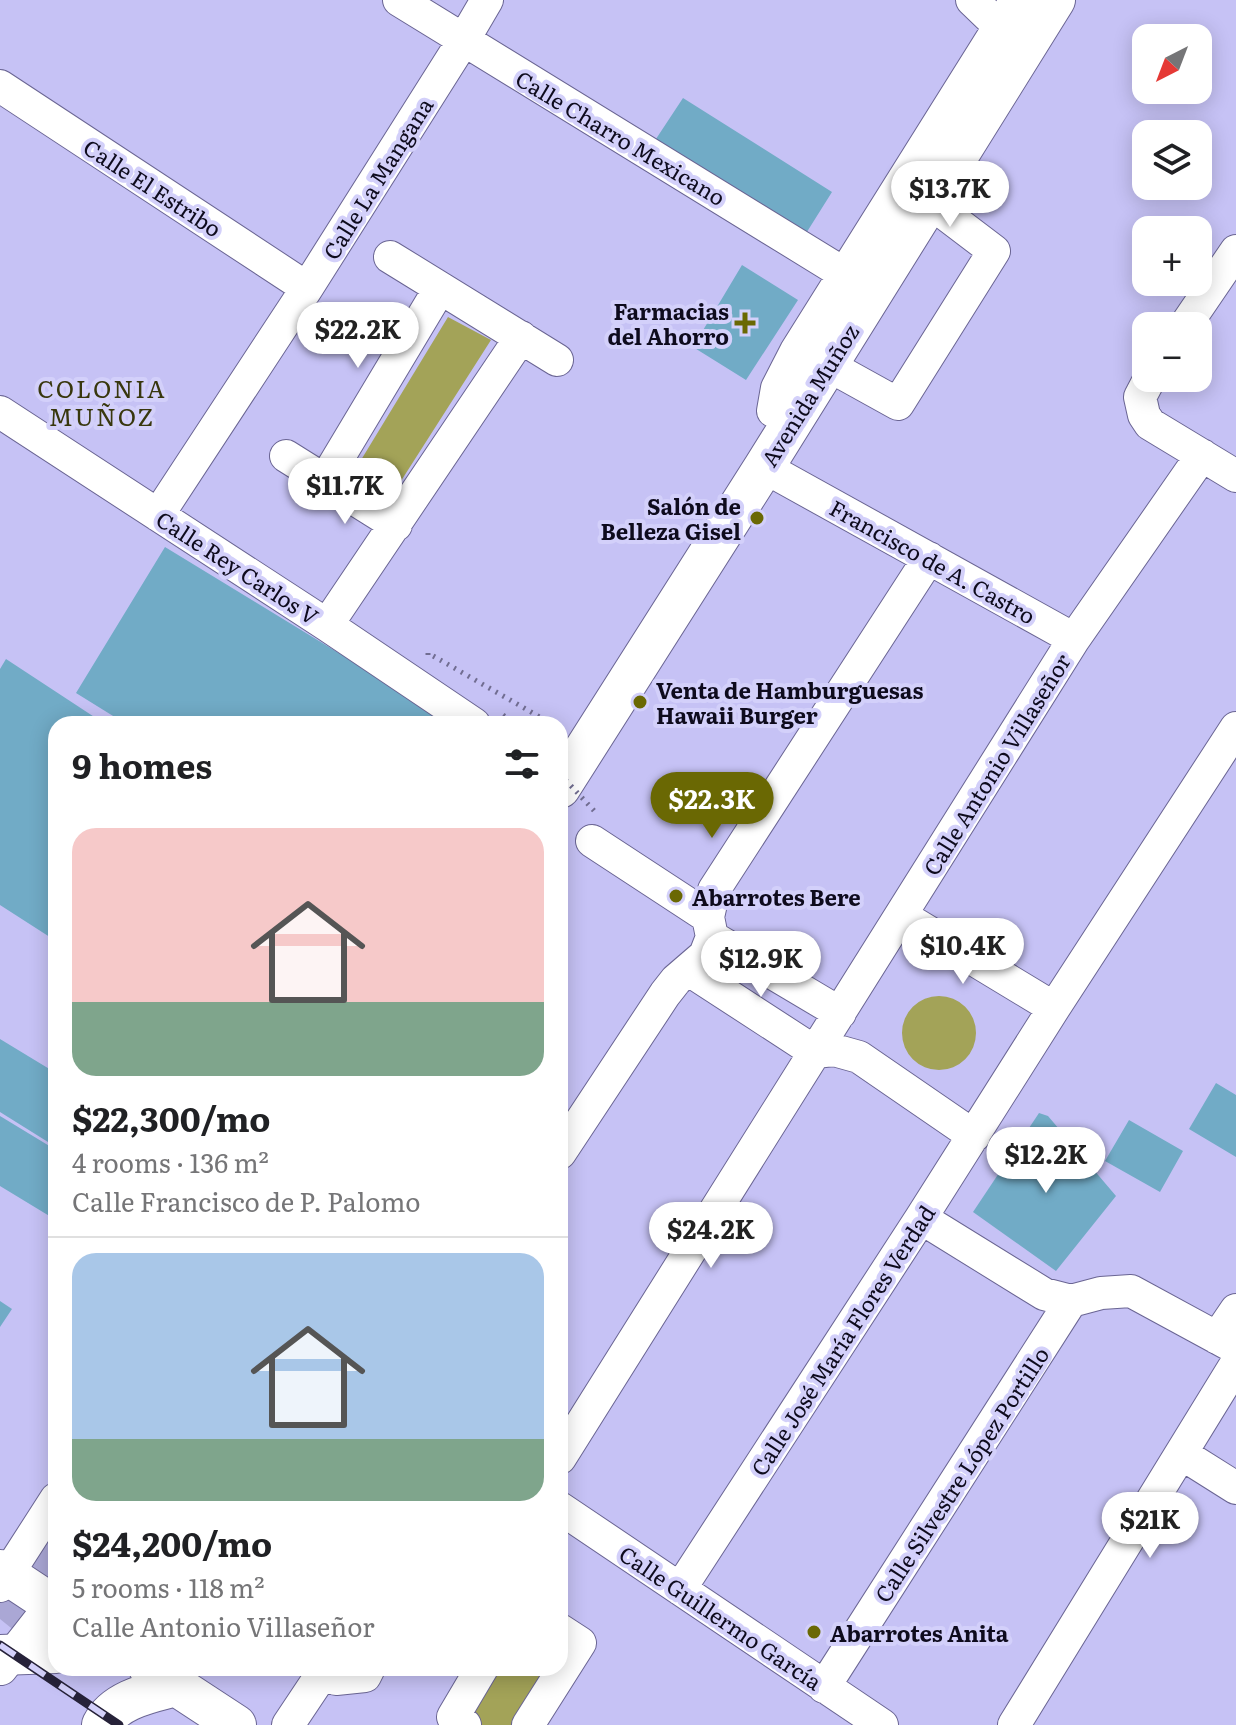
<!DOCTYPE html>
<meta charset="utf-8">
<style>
:root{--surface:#fff;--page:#f2f2f2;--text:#202124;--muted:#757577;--line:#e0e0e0;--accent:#6a6803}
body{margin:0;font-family:Literata,serif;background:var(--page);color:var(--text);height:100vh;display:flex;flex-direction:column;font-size:30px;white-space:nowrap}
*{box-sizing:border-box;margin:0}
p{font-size:26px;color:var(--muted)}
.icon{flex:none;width:44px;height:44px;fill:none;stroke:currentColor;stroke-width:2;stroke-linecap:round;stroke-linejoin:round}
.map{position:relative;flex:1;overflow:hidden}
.sheet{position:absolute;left:48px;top:716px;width:520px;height:960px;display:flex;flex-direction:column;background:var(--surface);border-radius:24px;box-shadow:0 4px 20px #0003}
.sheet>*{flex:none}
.needle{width:52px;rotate:222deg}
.fabs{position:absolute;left:1132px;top:24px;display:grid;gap:16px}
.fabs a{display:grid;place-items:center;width:80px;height:80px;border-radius:16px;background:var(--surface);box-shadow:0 4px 20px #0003;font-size:40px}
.price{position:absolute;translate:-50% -68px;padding:0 18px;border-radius:28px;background:#fff;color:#222;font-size:26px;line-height:52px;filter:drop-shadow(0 2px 4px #0008)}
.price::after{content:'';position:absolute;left:50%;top:48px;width:24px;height:18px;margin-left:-12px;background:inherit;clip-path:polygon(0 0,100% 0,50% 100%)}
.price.active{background:var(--accent);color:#fff}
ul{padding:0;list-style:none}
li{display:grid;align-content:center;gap:16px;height:424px;padding:0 24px}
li+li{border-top:2px solid var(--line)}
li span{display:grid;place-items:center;height:248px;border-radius:24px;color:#555}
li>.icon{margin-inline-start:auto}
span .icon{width:144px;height:144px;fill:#fffc;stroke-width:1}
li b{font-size:34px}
h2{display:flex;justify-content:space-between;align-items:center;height:96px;padding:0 24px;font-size:34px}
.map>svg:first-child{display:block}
</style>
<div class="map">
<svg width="1236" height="1725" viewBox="0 0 1236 1725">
<rect width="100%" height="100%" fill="#c6c2f5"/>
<path fill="#a3a358" d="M448,317L491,340L385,506L347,483Z
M902 1033a37 37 0 1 1 74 0a37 37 0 1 1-74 0Z
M487,1668H559L523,1725H471L458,1715Z"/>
<path fill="#71abc6" d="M683,98L832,192L805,235L652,145Z
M742,265L798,300L746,380L693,347Z
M165,547L455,724H126L76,693Z
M6,659L105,724H56V941L0,905V669Z
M0,1039L56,1073V1147L0,1112Z
M1216,1083L1236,1095V1157L1189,1129Z
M1039,1113L1048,1116L1116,1196L1056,1271L973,1212Z
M0,1116L56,1150V1220L0,1186Z
M1129,1120L1183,1151L1160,1192L1105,1161Z
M0,1301L12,1309L0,1327Z"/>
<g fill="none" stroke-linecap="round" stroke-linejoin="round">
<path stroke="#aaa7d5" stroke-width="40" stroke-dasharray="40 20" stroke-linecap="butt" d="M0,1619L56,1550"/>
<defs>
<path id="minor" d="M399,0L843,273
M972,0L999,26
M0,86L307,288
M390,257L557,360
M1185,326L1236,251
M842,373L898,404L994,251L940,210
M1150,378L1140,397L1144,415L1150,424L1236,476
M773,411L777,388L796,351L1016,0
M0,412L327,625L474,724
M286,456L396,525
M764,467L1074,639
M325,480L440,288
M158,515L307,288L463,41L487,0
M327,625L521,337
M592,841L708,917
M902,916L1054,1008
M712,937L840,1013
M689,970L815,1052
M815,1052L834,1050L859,1057L974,1136
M560,1153L665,994L676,980L705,955L712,937L708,917L714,890L929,558
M921,1218L1044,1294L1071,1301L1101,1293L1131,1291L1236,1348
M1217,1338L1236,1310
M1182,1454L1236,1488
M560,1458L1074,639L1202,455
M560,1508L882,1725
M0,1586L56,1499
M680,1589L921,1218L1054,1008L1236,728
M319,1668L336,1679L365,1676L369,1668
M1,1669L56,1599
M824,1687L1071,1301
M288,1725L324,1671
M465,1725L453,1717L482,1668
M528,1725L580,1643L560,1630
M1014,1725L1236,1364"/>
<path id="major" d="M560,788L764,467L1055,0
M0,1570L56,1607
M0,1655L56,1653
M149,1668L236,1725
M102,1725C115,1699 150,1693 176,1686"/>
</defs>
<use href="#minor" stroke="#6a6593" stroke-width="34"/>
<use href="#major" stroke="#6a6593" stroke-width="42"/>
<path stroke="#716d91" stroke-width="5" stroke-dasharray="2 6" stroke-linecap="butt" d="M428,655V653L552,724
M503,715L515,724"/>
<use href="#minor" stroke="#fff" stroke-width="32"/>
<use href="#major" stroke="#fff" stroke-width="40"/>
<defs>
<path id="rail" d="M0,1645L119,1725"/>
</defs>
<use href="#rail" stroke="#262239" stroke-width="9"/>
<use href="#rail" stroke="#d3d0fa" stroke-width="6" stroke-dasharray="18" stroke-linecap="butt"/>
<path stroke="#716d91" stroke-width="5" stroke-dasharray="2 6" stroke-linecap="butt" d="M560,774L598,815"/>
</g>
<g fill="#6a6803" stroke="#d3d0fa" stroke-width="3">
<path d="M741 311h8v8h8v8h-8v8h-8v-8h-8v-8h8z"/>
<circle cx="757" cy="518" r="8"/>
<circle cx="640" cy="702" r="8"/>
<circle cx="676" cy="896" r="8"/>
<circle cx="814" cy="1632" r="8"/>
</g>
<g text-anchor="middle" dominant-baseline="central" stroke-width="8" stroke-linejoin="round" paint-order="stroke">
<g font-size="22" fill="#0e0b1d" stroke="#d3d0fa">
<text transform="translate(621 137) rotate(31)">Calle Charro Mexicano</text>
<text transform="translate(377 178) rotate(-58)">Calle La Mangana</text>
<text transform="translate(153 187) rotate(33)">Calle El Estribo</text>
<text transform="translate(809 395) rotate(-58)">Avenida Muñoz</text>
<text transform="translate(933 561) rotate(29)">Francisco de A. Castro</text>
<text transform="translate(238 567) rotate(33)">Calle Rey Carlos V</text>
<text transform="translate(996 764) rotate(-58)">Calle Antonio Villaseñor</text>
<text transform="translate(842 1340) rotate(-57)">Calle José María Flores Verdad</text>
<text transform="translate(961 1474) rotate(-57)">Calle Silvestre López Portillo</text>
<text transform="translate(721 1617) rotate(34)">Calle Guillermo García</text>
</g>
<g font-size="22" font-weight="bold" fill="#0e0b1d" stroke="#d3d0fa" text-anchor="start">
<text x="729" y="310" text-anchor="end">Farmacias<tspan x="729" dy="25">del Ahorro</tspan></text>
<text x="741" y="505" text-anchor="end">Salón de<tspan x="741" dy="25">Belleza Gisel</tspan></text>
<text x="656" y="689">Venta de Hamburguesas<tspan x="656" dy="25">Hawaii Burger</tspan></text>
<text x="692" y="896">Abarrotes Bere</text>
<text x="830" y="1632">Abarrotes Anita</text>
</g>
<g font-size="24" letter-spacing="2" fill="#38370d" stroke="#d3d0fa">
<text x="102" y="387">COLONIA<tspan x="102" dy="28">MUÑOZ</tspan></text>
</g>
</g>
</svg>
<div class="fabs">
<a><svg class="needle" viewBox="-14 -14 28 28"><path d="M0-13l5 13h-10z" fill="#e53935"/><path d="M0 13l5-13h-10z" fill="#757577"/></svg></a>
<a><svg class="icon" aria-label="layers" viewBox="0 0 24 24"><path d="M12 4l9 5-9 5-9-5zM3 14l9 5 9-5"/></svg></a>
<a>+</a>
<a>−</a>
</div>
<b class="price" style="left:950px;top:229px">$13.7K</b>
<b class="price" style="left:358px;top:370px">$22.2K</b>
<b class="price" style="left:345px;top:526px">$11.7K</b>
<b class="price active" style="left:712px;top:840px">$22.3K</b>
<b class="price" style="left:963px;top:986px">$10.4K</b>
<b class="price" style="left:761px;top:999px">$12.9K</b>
<b class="price" style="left:1046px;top:1195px">$12.2K</b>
<b class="price" style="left:711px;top:1270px">$24.2K</b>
<b class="price" style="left:1150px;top:1560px">$21K</b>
<section class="sheet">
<h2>9 homes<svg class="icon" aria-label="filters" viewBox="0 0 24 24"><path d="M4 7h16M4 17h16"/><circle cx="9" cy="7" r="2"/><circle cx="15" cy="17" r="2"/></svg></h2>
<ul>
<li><span style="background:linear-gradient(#f6c9c9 70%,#7fa58c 0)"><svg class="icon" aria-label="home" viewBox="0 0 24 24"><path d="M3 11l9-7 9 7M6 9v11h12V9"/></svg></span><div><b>$22,300/mo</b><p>4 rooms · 136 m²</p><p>Calle Francisco de P. Palomo</p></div></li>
<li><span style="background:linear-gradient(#a9c7e8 75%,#7fa58c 0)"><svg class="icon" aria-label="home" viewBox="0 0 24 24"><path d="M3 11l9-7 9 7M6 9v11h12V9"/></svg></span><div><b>$24,200/mo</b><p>5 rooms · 118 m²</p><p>Calle Antonio Villaseñor</p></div></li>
</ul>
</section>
</div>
